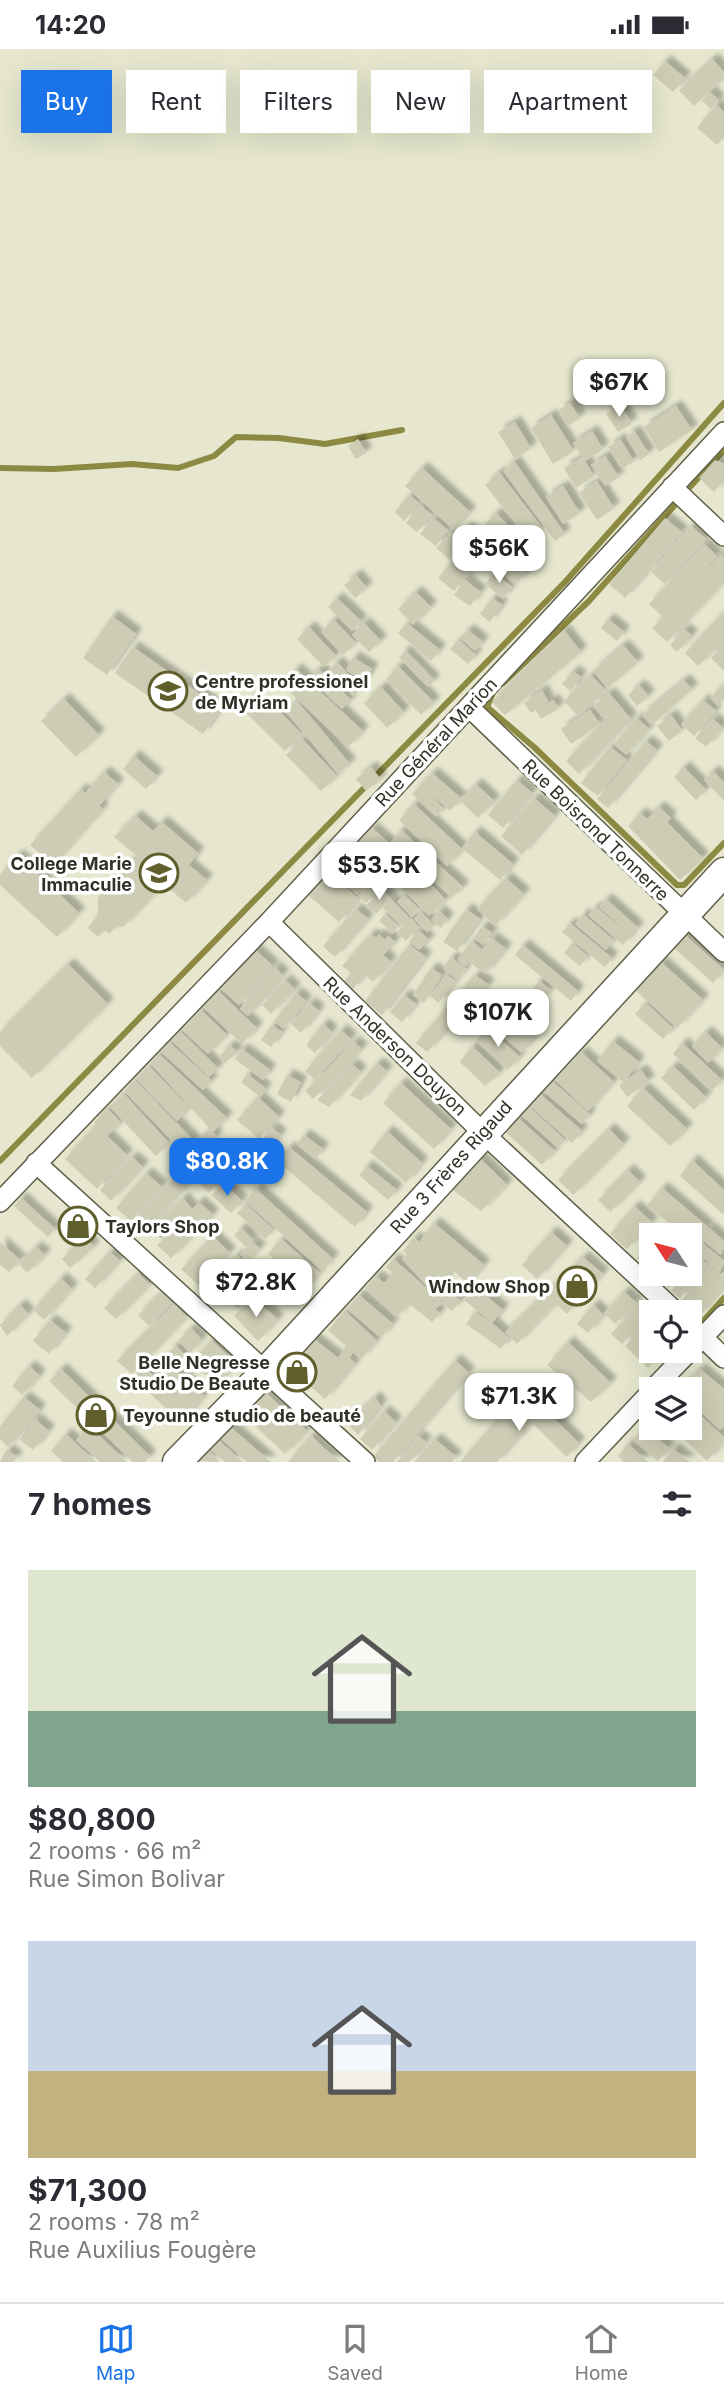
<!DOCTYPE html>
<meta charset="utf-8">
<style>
:root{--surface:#fff;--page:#f7f7f7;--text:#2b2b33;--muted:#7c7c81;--line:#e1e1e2;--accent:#1a73e8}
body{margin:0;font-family:Inter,sans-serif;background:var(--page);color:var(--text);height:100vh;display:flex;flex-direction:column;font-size:26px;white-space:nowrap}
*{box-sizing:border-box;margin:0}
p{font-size:23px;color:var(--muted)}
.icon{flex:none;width:38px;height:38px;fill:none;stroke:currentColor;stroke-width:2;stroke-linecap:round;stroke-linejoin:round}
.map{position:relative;height:1413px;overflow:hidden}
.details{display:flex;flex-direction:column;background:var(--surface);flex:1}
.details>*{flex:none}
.banner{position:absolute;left:21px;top:21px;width:682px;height:63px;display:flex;gap:14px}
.needle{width:46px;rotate:306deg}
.controls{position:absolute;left:639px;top:1174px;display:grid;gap:14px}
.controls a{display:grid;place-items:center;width:63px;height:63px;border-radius:0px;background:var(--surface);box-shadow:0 7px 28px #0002;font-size:35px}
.price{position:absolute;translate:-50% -60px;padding:0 16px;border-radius:14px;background:#fff;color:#222;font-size:23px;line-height:46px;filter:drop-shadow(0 2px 4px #0008)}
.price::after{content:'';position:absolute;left:50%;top:42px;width:21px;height:16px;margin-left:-10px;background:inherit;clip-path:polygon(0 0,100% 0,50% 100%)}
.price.selected{background:var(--accent);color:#fff}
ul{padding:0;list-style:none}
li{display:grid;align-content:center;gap:14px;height:371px;padding:0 28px}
li span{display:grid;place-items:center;height:217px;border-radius:0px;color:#555}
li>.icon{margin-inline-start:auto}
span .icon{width:126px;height:126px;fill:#fffc;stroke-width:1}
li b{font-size:30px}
h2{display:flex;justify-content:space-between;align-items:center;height:84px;padding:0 28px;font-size:30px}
.pill{padding:0 24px;border-radius:0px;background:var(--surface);box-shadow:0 7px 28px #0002;font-size:24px;line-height:63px}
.pill.selected{background:var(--accent);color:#fff}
.status{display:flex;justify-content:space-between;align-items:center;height:49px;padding:0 35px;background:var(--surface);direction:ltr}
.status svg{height:19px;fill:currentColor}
.dock{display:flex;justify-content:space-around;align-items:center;height:98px;border-top:2px solid var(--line);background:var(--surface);font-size:19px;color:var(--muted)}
.dock a{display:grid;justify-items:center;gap:4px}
.dock .selected{color:var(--accent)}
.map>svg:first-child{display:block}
</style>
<div class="status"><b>14:20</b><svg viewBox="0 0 49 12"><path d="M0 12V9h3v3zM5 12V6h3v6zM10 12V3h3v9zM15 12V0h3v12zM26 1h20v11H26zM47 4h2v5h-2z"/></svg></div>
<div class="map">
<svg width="724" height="1413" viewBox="0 0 724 1413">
<defs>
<filter id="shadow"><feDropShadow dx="6" dy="-6" stdDeviation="2" flood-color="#0004"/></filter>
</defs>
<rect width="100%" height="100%" fill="#e6e7ce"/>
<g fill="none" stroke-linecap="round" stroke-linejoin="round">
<path stroke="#8c8a42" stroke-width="6" d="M0,419L54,420L132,415L178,419L214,407L236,388L279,389L325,395L402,381
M690,438L724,401
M503,634L589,552L674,457
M493,644L487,658L534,698L677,836H684L724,794
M0,1112L565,533L724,354
M698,1278L724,1249"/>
</g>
<path fill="#cdcdb5" filter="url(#shadow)" d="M712,10L724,23V29L694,57L679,41Z
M665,12L685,29L673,43L653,26Z
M710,43L719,51L711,60L702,52Z
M716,56L724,63V88L717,96L697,79Z
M570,354L580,369L568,377L559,361Z
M620,356L632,374L618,383L606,365Z
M676,357L692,381L659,403L644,378Z
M551,366L574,402L553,415L531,379Z
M515,373L531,399L515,410L498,383Z
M592,382L603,400L585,412L594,427L576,439L564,419L582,408L573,394Z
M634,382L649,405L640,411L626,388Z
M358,390L366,404L356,410L348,397Z
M620,390L634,412L622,420L608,398Z
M605,407L619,428L605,437L591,416Z
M715,411L724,415V432L714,443L699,429Z
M514,412L565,485L555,492L503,422Z
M422,419L470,463L454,481L405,437Z
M499,423L543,480L529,491L485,436Z
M597,432L614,459L597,471L579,444Z
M563,437L580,464L563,475L546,448Z
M409,446L419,454L404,472L395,463Z
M420,456L432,466L417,483L406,474Z
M496,464L513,481L501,493L484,476Z
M433,469L448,481L436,497L420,485Z
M665,469L682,483L625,549L609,535Z
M691,477L706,490L665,535L651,523Z
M466,478L491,499L485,506L459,486Z
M451,483L464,495L450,511L436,499Z
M704,495L717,507L675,554L721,506L724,509V533L667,593L652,579L663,568L649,555Z
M466,497L482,511L467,528L451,514Z
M508,506L527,524L515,536L497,519Z
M450,515L466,528L454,542L438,529Z
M494,523L512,538L503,550L485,535Z
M356,526L367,539L355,549L344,536Z
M465,531L481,543L470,557L454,546Z
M416,543L431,558L413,576L398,560Z
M337,549L361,572L352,582L328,558Z
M492,549L502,556L490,573L480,565Z
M724,563V591L698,617L685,604Z
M112,567L136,585L107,626L83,609Z
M608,570L624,583L617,592L601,579Z
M334,571L356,594L343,606L321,583Z
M364,574L381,592L369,603L352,586Z
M407,574L440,601L431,612L398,584Z
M309,578L336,607L324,618L297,590Z
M684,580L692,587L677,603L670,596Z
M468,581L483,593L475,602L460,589Z
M564,581L581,603L505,666L492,653Z
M459,591L476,606L468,615L450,600Z
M623,596L638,613L607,639L593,622Z
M724,596V622L711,609Z
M133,598L221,660L203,685L115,624Z
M405,602L434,632L428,638L399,608Z
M353,608L372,620L365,633L346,621Z
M337,613L361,639L353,647L329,621Z
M398,617L434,653L421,666L386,630Z
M296,620L363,682L348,698L282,636Z
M319,620L351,651L342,660L309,629Z
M573,622L581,628L571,642L562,635Z
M591,626L605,641L578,667L564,652Z
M684,631L692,640L651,676L642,666Z
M724,635V650L718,657L710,649Z
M639,636L649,647L637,657L628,646Z
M381,638L404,663L387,679L364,654Z
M542,641L548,652L542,657L553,651L559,659L541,670L536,661L531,664L524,654Z
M609,644L631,670L579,725L566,712L611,665L604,670L593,657Z
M64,650L99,686L76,708L41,672Z
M251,650L264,664L273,656L302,685L285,702L241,659Z
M703,651L716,662L694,687L681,675Z
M297,652L350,715L338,725L285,662Z
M590,661L600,675L571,695L561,680Z
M671,666L682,681L669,692L657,677Z
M637,669L649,680L626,706L614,695Z
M713,670L723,679L706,698L695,689Z
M302,690L337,727L321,742L286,706Z
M646,692L657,701L608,759L597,750Z
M610,698L627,711L598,747L581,734Z
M134,707L157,727L146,740L123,720Z
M371,718L381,730L366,742L356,730Z
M684,718L706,741L696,751L674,728Z
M713,722L724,733V752L704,731Z
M104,723L118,735L99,757L103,760L53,816L30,796L81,740L85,744Z
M432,724L461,749L450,762L425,740L444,760L436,768L412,745Z
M517,731L532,744L503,779L488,766Z
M476,735L494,752L478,769L460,752Z
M534,749L555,767L522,806L501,787Z
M414,755L463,801L447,817L399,771Z
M659,758L671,769L667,773L703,809L680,831L628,777L640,764L647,770Z
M136,767L153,782L162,773L198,804L189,816L207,831L186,854L164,835L124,877L115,879L109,885L105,881L98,888L88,879L98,865V849L136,806L114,788Z
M372,779L398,802L382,819L356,796Z
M401,781L463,838L452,849L391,793Z
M475,783L513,815L500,831L462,799Z
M401,805L446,851L429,867L384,821Z
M18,806L79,864L57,888L0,836V825Z
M358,806L378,823L357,846L338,828Z
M328,823L359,850L339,873L308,846Z
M379,825L387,833L366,854L358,847Z
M506,829L524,845L495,877L477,860Z
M381,840L391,849L376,865L366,857Z
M404,846L419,860L412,868L397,853Z
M391,850L409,869L401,877L383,859Z
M606,850L638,879L631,886L599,858Z
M596,858L631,887L623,896L588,866Z
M356,860L368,870L335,908L323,897Z
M466,860L480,870L457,902L443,893Z
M439,862L448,870L441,879L431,871Z
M421,863L434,877L427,883L414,870Z
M583,865L614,891L606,901L575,875Z
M384,866L398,878L393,884L379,872Z
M411,869L419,878L406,892L397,883Z
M570,874L612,909L605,918L562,883Z
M482,877L492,884L483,896L474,889Z
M419,882L429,891L419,901L409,892Z
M371,885L376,889L379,885L385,891L388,887L395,893L383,906L391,913L373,933L365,926L352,941L344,932L351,924L342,917Z
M684,885L724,921L713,934L673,898Z
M492,889L506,900L485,925L471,914Z
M472,892L481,900L465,918L457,911Z
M573,894L588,907L580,917L564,904Z
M409,896L426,908L382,966L365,952Z
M523,896L578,942L571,952L515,906Z
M254,900L273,917L239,956L220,939Z
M451,908L466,920L457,931L443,919Z
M661,913L703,951L677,979L635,941Z
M68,915L108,955L32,1029L0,997V983Z
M275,918L283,926L248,967L240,960Z
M431,919L442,926L424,954L413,946Z
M446,925L456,932L438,954L430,947Z
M475,926L489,936L427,1003L416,994Z
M285,931L295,940L271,965L262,956Z
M539,932L551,941L542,952L531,942Z
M218,942L257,979L242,995L203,958Z
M296,944L306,952L284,980L274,972Z
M404,946L416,955L402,973L390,963Z
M504,949L541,982L522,1004L485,972Z
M310,954L319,962L301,984L291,975Z
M646,954L673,979L663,990L635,965Z
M201,961L227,986L208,1005L182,981Z
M323,975L332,983L315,1004L306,996Z
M272,976L282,983L271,998L261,991Z
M487,979L520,1008L508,1021L476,992Z
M341,981L351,990L315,1031L305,1022Z
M180,982L218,1019L209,1028L171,991Z
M706,983L722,999L708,1014L692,997Z
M613,992L639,1013L623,1033L597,1012Z
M169,993L212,1032L203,1041L161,1003Z
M354,993L362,1000L313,1050L305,1042Z
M682,994L722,1031L712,1042L673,1005Z
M230,996L237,1003L225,1014L219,1008Z
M472,997L500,1024L485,1037L460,1013Z
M242,1000L270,1021L263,1031L235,1010Z
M581,1003L614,1033L588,1062L555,1031Z
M159,1005L227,1069L213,1083L217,1088L203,1101L196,1094L210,1080L150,1014Z
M377,1014L387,1022L361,1052L350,1046Z
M352,1015L361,1023L329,1058L317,1051Z
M149,1017L190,1059L177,1072L136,1030Z
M673,1017L706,1048L694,1061L661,1029Z
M641,1021L649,1032L627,1048L619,1036Z
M247,1025L266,1040L260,1048L241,1033Z
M287,1026L301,1033L291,1053L277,1045Z
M135,1031L195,1093L184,1104L124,1042Z
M552,1032L590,1065L582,1075L543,1042Z
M401,1034L451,1080L434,1100L383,1054Z
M643,1039L687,1080L670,1097L627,1057Z
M124,1045L169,1094L156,1107L110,1058Z
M540,1045L582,1082L572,1094L530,1057Z
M258,1048L279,1068L259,1090L237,1071Z
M529,1058L565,1091L558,1099L521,1066Z
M108,1060L121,1074L107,1087L127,1106L97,1140L65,1110L96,1076L103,1082L94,1073Z
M518,1069L555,1102L542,1116L505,1083Z
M272,1079L281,1086L269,1100L261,1092Z
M609,1080L624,1095L573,1146L558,1131Z
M387,1082L422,1114L406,1134L370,1103Z
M304,1086L323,1100L315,1110L297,1095Z
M289,1098L367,1163L355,1178L277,1112Z
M204,1101L214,1110L197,1129L187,1120Z
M478,1107L507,1136L481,1162L449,1138Z
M132,1108L143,1118L111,1152L100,1141Z
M692,1111L724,1141V1166L680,1127Z
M220,1112L229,1121L209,1144L200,1135Z
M367,1117L397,1141L388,1151L359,1126Z
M628,1121L640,1133L610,1163L598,1151Z
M146,1124L162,1138L131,1172L116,1159Z
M180,1124L189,1134L143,1184L133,1175Z
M223,1134L242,1152L231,1164L211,1146Z
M662,1139L708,1178L693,1195L690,1186H683L647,1156Z
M256,1140L333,1210L322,1222L245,1152Z
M21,1149L55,1180L48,1188L14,1157Z
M183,1149L192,1160L199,1153L213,1166L171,1209L157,1196L180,1173L161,1190L151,1180Z
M246,1155L274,1181L265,1190L237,1164Z
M634,1157L652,1173L627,1200L610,1185Z
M73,1167L89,1180L82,1189L66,1176Z
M434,1174L484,1216L468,1235L453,1221L443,1233L461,1253L451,1262L443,1254L435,1260L440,1264L432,1273L409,1255L397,1268L365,1239L376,1227L384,1234L392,1225L413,1242L386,1218L393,1210L437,1248L402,1210L407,1205L403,1202L414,1188L419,1193Z
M241,1179L253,1191L246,1198L234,1186Z
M709,1179L724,1192L721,1206L700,1189Z
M551,1183L567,1197L537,1230L522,1216Z
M213,1187L230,1204L198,1236L181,1220Z
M85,1188L94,1198L70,1219L62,1210Z
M281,1190L320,1224L307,1239L268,1205Z
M0,1193L20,1211L9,1223L0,1216Z
M253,1193L260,1200L247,1213L240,1205Z
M701,1193L724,1212L720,1223L694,1201Z
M651,1194V1213L646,1218L637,1209Z
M36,1198L45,1206L27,1224L19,1215Z
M110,1203L120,1212L95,1239L85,1230Z
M237,1206L246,1214L210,1249L202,1240Z
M583,1208L603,1225L567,1265L556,1255L517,1295L505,1283Z
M700,1209L708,1215L680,1249L671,1242L686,1225H690Z
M711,1217L721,1225L724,1222V1238L700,1266L682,1251Z
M138,1224L150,1236L116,1270L104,1259Z
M668,1225H681L669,1239L662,1233Z
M61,1229L72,1240L44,1271L33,1261Z
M235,1231L251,1246L238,1260L222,1246Z
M475,1238L503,1261L492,1274L509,1289L501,1300L466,1275L475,1263L490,1272L464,1251Z
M162,1243L172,1254L149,1277L138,1266Z
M624,1243L637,1254L615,1275L604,1264Z
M359,1246L393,1275L381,1289L347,1260Z
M256,1251L278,1271L258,1292L234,1267L247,1254L250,1256Z
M174,1255L187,1268L132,1325L117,1312Z
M20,1256L29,1265L7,1287L0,1276Z
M593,1256L604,1266L588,1284L577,1275Z
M637,1258L648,1268L622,1295L611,1285Z
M345,1262L377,1292L361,1310L353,1303L350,1309L355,1315L325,1350L287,1317L310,1287L338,1309L346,1297L328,1281Z
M50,1271L66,1284L49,1305L33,1292Z
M651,1271V1302H664L648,1319L625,1297Z
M191,1279L202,1291L190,1304L178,1292Z
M211,1291L237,1315L217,1336L191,1314Z
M568,1293L611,1334L591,1353L547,1316Z
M175,1297L186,1307L179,1315L168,1304Z
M455,1311L469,1324L393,1413H379L373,1408Z
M166,1312L204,1347L182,1374L133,1329L143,1317L188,1358L155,1325Z
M29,1317L40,1327L22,1346L12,1337Z
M61,1320L150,1407L145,1413H133L49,1332Z
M700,1320L724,1340V1376L720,1381L690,1353V1340H679Z
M262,1340L307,1382L285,1405L240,1363Z
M518,1347L539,1366L544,1360L579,1394L567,1408L532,1374L497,1413H460Z
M24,1348L40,1361L8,1398L0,1390V1377Z
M375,1348L381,1357L358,1386L347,1374Z
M690,1357L724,1388V1393L707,1412L672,1379H690Z
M384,1362L396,1373L372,1401L360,1390Z
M35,1370L49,1382L33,1401L19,1390Z
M228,1376L271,1413H247L218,1387Z
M89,1377L127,1413H100L76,1391Z
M644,1378L669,1399L658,1412L633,1391Z
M66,1385L96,1413H63L51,1402Z
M311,1386L325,1400L341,1413H288Z
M418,1387L426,1393L409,1413H397Z
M217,1390L243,1413H225L209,1399Z
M435,1390L456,1408L452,1413H414Z
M628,1395L648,1413H624L618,1407Z
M7,1400L17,1409L13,1413H0Z
M673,1400L690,1413H663Z
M208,1401L220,1413L198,1412Z"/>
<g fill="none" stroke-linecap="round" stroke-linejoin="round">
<defs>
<path id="street" d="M672,438L724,487
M469,658L724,903
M269,873L482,1083L677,1264
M36,1114L365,1413
M0,1153L269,873L724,383
M690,1276L724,1309
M653,1340L724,1266
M585,1413L651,1343"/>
<path id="secondary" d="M177,1413L267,1321L724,823"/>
</defs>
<use href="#street" stroke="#60604b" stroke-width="22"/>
<use href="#secondary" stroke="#60604b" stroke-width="31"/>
<use href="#street" stroke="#fff" stroke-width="19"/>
<use href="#secondary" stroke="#fff" stroke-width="28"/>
</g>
<defs>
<symbol id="school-ring" viewBox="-11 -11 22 22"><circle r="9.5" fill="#fff" stroke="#605f2c" stroke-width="1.5"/><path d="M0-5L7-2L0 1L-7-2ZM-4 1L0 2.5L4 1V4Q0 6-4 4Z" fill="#605f2c"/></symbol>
<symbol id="shop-ring" viewBox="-11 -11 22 22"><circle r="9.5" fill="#fff" stroke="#605f2c" stroke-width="1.5"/><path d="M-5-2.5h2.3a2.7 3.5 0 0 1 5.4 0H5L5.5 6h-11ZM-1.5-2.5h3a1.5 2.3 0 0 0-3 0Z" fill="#605f2c"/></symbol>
</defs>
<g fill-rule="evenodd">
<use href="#school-ring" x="146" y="620" width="44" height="44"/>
<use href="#school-ring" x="137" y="802" width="44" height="44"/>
<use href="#shop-ring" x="56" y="1155" width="44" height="44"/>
<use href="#shop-ring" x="555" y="1215" width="44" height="44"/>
<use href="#shop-ring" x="275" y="1301" width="44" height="44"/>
<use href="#shop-ring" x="74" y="1344" width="44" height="44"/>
</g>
<g text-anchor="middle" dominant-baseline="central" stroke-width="7" stroke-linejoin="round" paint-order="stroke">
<g font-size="18" font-weight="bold" fill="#303027" stroke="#fff" text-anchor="start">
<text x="195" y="632">Centre professionel<tspan x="195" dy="21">de Myriam</tspan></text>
<text x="132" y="814" text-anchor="end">College Marie<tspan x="132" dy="21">Immaculie</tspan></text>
<text x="105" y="1177">Taylors Shop</text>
<text x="550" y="1237" text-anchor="end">Window Shop</text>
<text x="270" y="1313" text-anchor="end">Belle Negresse<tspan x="270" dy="21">Studio De Beaute</tspan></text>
<text x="123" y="1366">Teyounne studio de beauté</text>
</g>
<g font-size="18" fill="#303027" stroke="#fff">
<text transform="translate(436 693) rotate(-47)">Rue Général Marion</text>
<text transform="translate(596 781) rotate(44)">Rue Boisrond Tonnerre</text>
<text transform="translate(395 997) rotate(44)">Rue Anderson Douyon</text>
<text transform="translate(451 1118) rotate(-48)">Rue 3 Frères Rigaud</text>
</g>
</g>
</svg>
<div class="controls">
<a><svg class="needle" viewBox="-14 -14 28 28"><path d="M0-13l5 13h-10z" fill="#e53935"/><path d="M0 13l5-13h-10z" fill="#7c7c81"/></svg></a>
<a><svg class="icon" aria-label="locate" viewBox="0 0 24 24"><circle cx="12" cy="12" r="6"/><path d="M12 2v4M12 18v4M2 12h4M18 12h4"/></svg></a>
<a><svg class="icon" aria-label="layers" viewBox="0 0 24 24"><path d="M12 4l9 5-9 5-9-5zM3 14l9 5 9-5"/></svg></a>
</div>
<b class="price" style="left:619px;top:370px">$67K</b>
<b class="price" style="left:499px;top:536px">$56K</b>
<b class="price" style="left:379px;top:853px">$53.5K</b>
<b class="price" style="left:498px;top:1000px">$107K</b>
<b class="price selected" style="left:227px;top:1149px">$80.8K</b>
<b class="price" style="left:256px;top:1270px">$72.8K</b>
<b class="price" style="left:519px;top:1384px">$71.3K</b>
<div class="banner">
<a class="pill selected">Buy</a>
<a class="pill">Rent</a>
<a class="pill">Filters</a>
<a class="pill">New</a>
<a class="pill">Apartment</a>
</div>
</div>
<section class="details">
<h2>7 homes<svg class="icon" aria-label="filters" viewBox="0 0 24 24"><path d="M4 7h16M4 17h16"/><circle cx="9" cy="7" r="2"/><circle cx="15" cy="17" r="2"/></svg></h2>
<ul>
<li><span style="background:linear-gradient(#dfe7d0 65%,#7fa58c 0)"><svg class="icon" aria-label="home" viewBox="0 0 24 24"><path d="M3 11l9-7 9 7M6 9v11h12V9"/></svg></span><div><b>$80,800</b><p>2 rooms · 66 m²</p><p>Rue Simon Bolivar</p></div></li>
<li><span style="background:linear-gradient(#c9d6e8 60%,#c2b280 0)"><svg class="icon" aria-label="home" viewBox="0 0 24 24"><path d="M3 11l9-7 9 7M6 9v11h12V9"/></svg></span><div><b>$71,300</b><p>2 rooms · 78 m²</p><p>Rue Auxilius Fougère</p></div></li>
</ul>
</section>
<nav class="dock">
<a class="selected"><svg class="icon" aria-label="map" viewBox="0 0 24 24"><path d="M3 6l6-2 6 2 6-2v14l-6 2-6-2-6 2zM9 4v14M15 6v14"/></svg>Map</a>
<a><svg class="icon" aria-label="saved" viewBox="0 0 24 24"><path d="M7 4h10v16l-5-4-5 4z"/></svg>Saved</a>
<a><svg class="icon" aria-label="home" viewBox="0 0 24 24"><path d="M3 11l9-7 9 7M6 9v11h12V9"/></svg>Home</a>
</nav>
